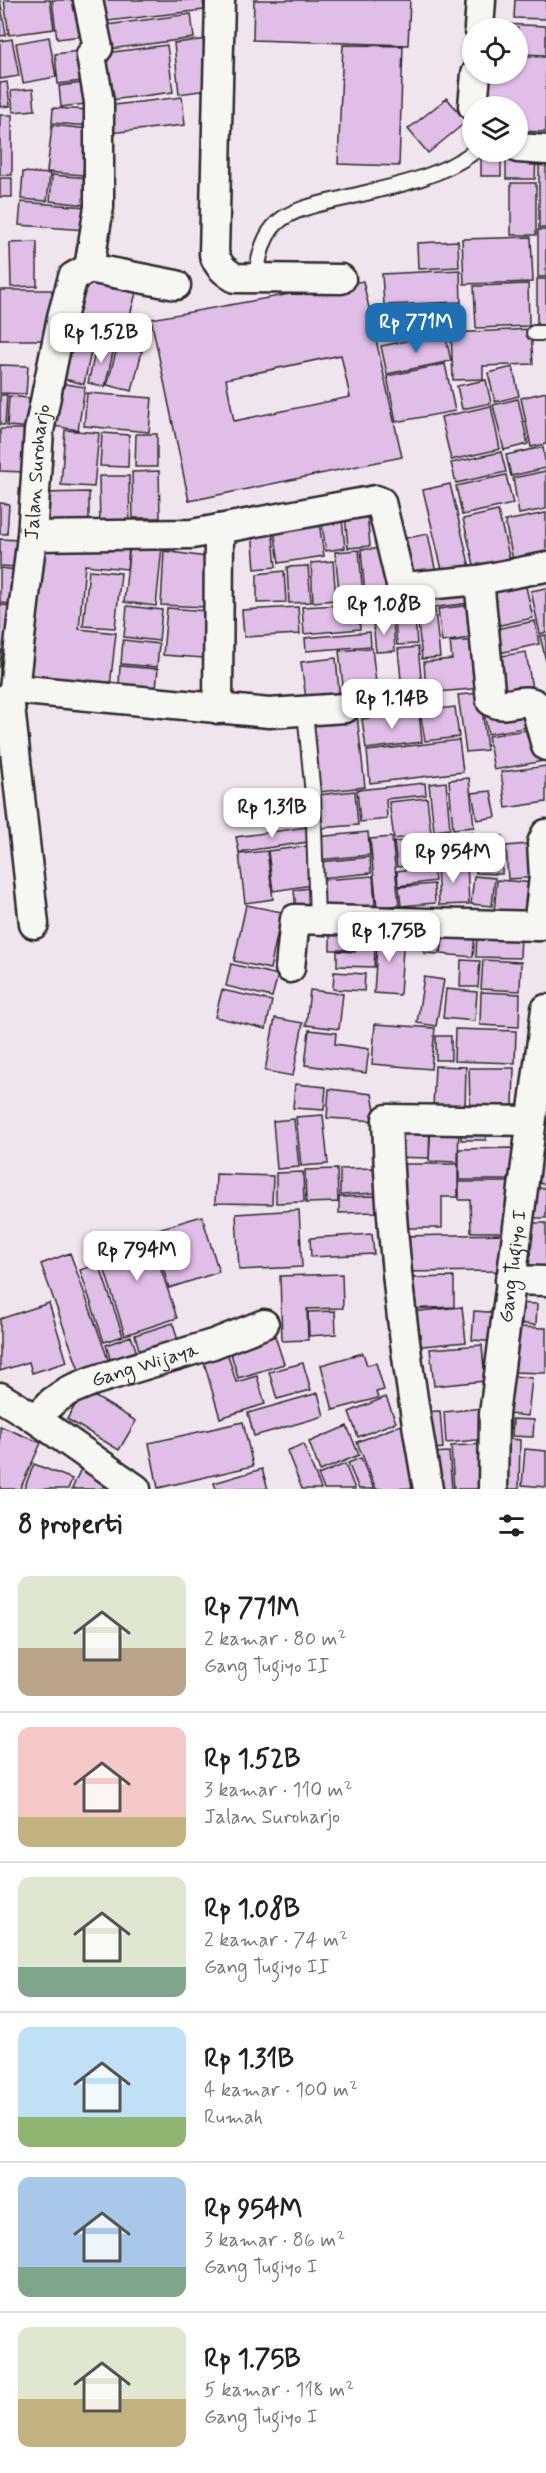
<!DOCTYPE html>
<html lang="id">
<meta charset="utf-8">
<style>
:root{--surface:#fff;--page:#f6f6f6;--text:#222;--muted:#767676;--line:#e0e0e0;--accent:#1f6fb2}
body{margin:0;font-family:Mynerve,sans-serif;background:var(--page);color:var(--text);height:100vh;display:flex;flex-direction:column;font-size:22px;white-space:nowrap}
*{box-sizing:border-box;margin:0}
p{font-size:20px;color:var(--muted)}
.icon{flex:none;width:33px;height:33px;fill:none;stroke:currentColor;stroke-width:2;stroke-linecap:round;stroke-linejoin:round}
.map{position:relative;height:1489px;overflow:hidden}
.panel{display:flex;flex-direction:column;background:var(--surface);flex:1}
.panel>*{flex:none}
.buttons{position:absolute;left:462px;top:18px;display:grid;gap:12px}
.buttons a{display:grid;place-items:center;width:66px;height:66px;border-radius:50%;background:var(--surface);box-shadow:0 2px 4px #0004;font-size:30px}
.price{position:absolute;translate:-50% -51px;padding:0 14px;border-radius:12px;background:#fff;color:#222;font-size:20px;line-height:39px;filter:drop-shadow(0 2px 3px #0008)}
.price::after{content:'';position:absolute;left:50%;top:36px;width:18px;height:14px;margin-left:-9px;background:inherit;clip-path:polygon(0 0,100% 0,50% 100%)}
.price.on{background:var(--accent);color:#fff}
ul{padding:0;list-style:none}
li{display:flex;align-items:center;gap:18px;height:150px;padding:0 18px}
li+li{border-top:2px solid var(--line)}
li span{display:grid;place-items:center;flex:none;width:168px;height:120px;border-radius:12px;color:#555}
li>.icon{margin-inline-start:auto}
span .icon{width:72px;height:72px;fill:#fffc;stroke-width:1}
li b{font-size:26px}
h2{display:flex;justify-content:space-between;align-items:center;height:72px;padding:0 18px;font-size:26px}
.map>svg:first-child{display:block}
</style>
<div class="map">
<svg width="546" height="1489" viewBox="0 0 546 1489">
<rect width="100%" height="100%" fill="#f0e5ef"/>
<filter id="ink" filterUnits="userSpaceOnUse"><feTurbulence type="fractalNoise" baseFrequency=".0167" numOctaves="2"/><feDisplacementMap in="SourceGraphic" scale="12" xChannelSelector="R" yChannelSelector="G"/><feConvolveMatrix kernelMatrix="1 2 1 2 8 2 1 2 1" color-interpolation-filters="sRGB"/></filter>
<g filter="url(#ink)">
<path fill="#e1bee8" stroke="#2b2b2b" stroke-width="1.5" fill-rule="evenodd" d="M0,0L6,35L0,36Z
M4,0H50L54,29L9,35Z
M52,0H79L83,36L57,39Z
M96,0H203L204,10L99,22Z
M254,0H410L408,45L253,40Z
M515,0H546V19L514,18Z
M191,14L194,38L102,50L99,26Z
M500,24L546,26V55L518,54V28H500Z
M49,37L56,77L23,83L16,43Z
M12,39L19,76L0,79V41Z
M208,39L214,89L179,94L174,43Z
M167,45L173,92L103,101L98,54Z
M343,45L403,46L399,166L338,164Z
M87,50L90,80L58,84L55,54Z
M518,56L546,57V132L518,131V106H481L482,74H518Z
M7,82L10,106L0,107V83Z
M90,82L93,103L61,107L59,86Z
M33,89L35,110L13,112L11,91Z
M182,97L185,125L109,133L106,106Z
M447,98L466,122L428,153L408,129Z
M53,108L90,110L89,126L52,123Z
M0,115H12V175H0Z
M52,125L88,129L83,175L47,172Z
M481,154H501V176H481Z
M506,154H536L535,179H506Z
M539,161H546V228H539Z
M23,172L50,174L47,201L21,199Z
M52,175L89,178L87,205L50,201Z
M0,178H12V197H0Z
M511,183H536V235H511Z
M21,202L87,207L85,230L19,225Z
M538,230H546V277H538Z
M531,237L533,282L464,284L462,239Z
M458,241L459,267L418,269L417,243Z
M37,242V286L11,287L10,243Z
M460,270L461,302L384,305L382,274Z
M79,276L136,293L124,337L65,320Z
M537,279H546V330H537Z
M363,281L402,457L189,501L151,319ZM341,355L350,397L234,421L226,379Z
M528,284L529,326L476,328L474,286Z
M0,290H52L53,340H0Z
M461,302L464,329L390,334L388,308Z
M531,329L533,364L483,366V379L453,380L451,333Z
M67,330L95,336L92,348L64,342Z
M445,333L451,361L387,374L381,346Z
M98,340L115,344L105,387L88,383Z
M63,345L91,352L84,384L56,377Z
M118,345L142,351L132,391L107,385Z
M445,364L455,411L396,422L387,376Z
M0,365L28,366L26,394L0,393Z
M513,367L519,396L495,402L488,373Z
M486,380L491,403L462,409L457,386Z
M53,382L85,387L78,430L47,425Z
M546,392V444L531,447L521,398Z
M87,393L152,398L149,432L84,426Z
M0,395H7L5,425H0Z
M9,396L38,399L35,428L7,426Z
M518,399L528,444L504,450L493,405Z
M491,406L500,449L451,460L441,417Z
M0,429H25L24,472L0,471Z
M65,430L99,433L94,487L61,485Z
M102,433L129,435L128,467L100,466Z
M136,434H157V467H135Z
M543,447L546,468L511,476L506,455Z
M501,452L506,472L456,483L451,463Z
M159,471L160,518H133L132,472Z
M546,471V509L519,514L513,478Z
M506,475L513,504L462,515L456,486Z
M99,476H129L130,529L100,530Z
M450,484L471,572L444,578L423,490Z
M89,492V530H41L40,493Z
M0,503L9,504L7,534H0Z
M341,509L345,548L326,551L320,512Z
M498,511L511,564L476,573L463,519Z
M367,513L370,546L348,548L345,514Z
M546,513V554L513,560L505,521Z
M318,516L324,556L279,563L273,522Z
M272,527L276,567L255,569L252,529Z
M428,534L437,578L415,583L406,538Z
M0,539L20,540L18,567L0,566Z
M37,539L129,548L127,569L85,565L79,629L116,633L110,686L23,678Z
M130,544L162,547L156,606L124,602Z
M361,549H382L386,593L365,596Z
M359,550L363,597L340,600L335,552Z
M164,551L206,557V607L161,605Z
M333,561L336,600L313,602L311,563Z
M308,566L311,602L289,603L287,567Z
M0,568L17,570L14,604L0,603Z
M89,570L121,573L115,628L83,626Z
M284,571L286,602L257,603V574Z
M524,578L533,618L491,627L482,587Z
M470,583L472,603L419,609L417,589Z
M546,588V632L540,634L531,591Z
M413,596L415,615L364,619L362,601Z
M358,604L360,629L304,634L302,607Z
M0,605L13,606L9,651L0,650Z
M472,605L476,637L442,642L438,609Z
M127,606L162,610L159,641L124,637Z
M298,607L300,634L244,637L242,610Z
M167,608L207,611L204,658L163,655Z
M435,610L440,657L422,659L417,612Z
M415,618L417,644L397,645L395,620Z
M393,620L395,651L376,652L373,622Z
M535,621L539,644L495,654L491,630Z
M370,632L371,646L306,651L305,638Z
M546,635V661L540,636Z
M123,640L159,644L157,667L121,664Z
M479,640L483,688L426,693L424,662L452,659L450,642Z
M418,647L423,697L403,699L398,649Z
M372,648L376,683L343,686L339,651Z
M0,652L8,653L6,685H0Z
M526,652L533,695L497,701L489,658Z
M336,658L340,702L307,706L301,662Z
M120,666L158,669L156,688L119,685Z
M480,693L487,750L466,752L458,695Z
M532,705L535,726L488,734L484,713Z
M455,707L459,737L425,741L420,711Z
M419,712L422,742L366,749L362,719Z
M357,715L365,787L319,792L311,720Z
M539,728L544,761L494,770L488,736Z
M459,740L463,772L370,783L367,751Z
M546,766V802L506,808L501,772Z
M469,778L474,827L453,829L449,780Z
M446,782L450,829L434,831L429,784Z
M425,783L426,795L386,799L387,819L360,822L357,790Z
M355,791L358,825L320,828L317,795Z
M491,791L496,817L477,820L472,793Z
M427,798L431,834L394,839L389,802Z
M306,827L308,842L239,852L236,837Z
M368,832L370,855L318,860L316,837Z
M472,832L474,857L436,860L434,835Z
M476,836H503L502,874L476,873Z
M392,837L399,905L377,908L370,839Z
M430,838L433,863L397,867L394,842Z
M539,843L542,877L508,879L506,846Z
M307,846L312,885L273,891L268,851Z
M267,851L273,899L245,903L239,854Z
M370,857L371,873L320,878L319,862Z
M467,862L469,904L439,905L437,863Z
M433,866L435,881L398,886L397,871Z
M373,876L375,905L324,909L322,880Z
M474,876L495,878L492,906L471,904Z
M497,880L535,883L532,915L494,912Z
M434,884L435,903L401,906L399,887Z
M310,888L312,909L296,910L294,890Z
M246,905L282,912L270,969L234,961Z
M330,925H353V950H330Z
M355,926L376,927L374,967L337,966V951L355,952Z
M426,927L441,929L439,954L424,953Z
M444,929L475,931L473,957L441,954Z
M378,931L404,933L400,995L374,993Z
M477,932L521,933L520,958L476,957Z
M461,960L480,961L478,987H460Z
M483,960L521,962L520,991L481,989Z
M231,964L278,975L272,997L226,986Z
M334,972L365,974L364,991L333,989Z
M424,977L444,980L436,1026L417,1023Z
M446,989L477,992L475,1021L443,1018Z
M222,990L272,1001L266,1029L215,1017Z
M310,990L343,994L339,1029L306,1025Z
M481,992L520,994L519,1027L480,1025Z
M275,1018L303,1023L293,1076L265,1071Z
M375,1024L435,1028L431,1069L372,1064Z
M455,1029L516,1031L515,1063L454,1061Z
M309,1030L336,1033L335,1044L369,1049L366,1073L305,1065Z
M436,1036H451V1060H436Z
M435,1066L466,1067L465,1109L433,1108Z
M469,1068H514L513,1106L470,1107Z
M295,1084L326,1087L324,1110L293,1108Z
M329,1089L372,1094L377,1121L327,1118Z
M323,1115L328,1164L301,1166L296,1117Z
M294,1119L299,1167L277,1169L273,1121Z
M431,1122L459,1123L458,1162L429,1161Z
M461,1122H487L486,1140H461Z
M392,1123L430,1124L429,1158L391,1157Z
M513,1148V1180H459V1149Z
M538,1149L546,1150V1184L535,1183Z
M400,1164H458V1197H442V1228H399Z
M375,1168L376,1193L340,1195V1169Z
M337,1169L338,1202L306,1203L305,1170Z
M303,1172L304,1202L276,1203V1173Z
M216,1174L273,1176L272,1204L215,1203Z
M459,1182H512V1232H471L470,1200H459Z
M532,1188H546V1218H531Z
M376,1196L377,1212L339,1213V1197Z
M299,1210L302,1267L239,1270L236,1214Z
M202,1216L219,1272L169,1288L152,1231Z
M528,1223H546V1270L527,1269Z
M148,1229L177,1318L125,1335L97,1245Z
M372,1234L374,1254L311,1257L310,1238Z
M506,1234L505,1271L400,1272V1236Z
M70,1253L109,1362L80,1373L41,1264Z
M99,1264L123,1336L104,1342L80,1270Z
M342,1274L343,1308L307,1309L308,1340L282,1341L280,1276Z
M454,1277V1307L406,1309L405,1278Z
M49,1303L67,1362L32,1373L29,1362L0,1371V1319Z
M516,1303L537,1304L536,1325L515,1323Z
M462,1307L466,1342L412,1347L408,1312Z
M335,1311L336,1334L309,1336L308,1312Z
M474,1311L502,1313L499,1342L472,1340Z
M173,1323L178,1341L140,1353L135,1335Z
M512,1327L546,1328V1373L511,1372Z
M131,1336L137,1353L111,1362L106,1345Z
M275,1336L284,1364L238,1378L230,1350Z
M225,1345L236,1382L257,1376L265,1404L220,1418L201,1352Z
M482,1345L485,1381L434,1386L430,1349Z
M363,1353L367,1365L376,1363L384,1390L376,1392L378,1398L333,1410L321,1365Z
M303,1363L311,1390L277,1399L269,1372Z
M503,1375L532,1378L528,1416L499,1413Z
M84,1390L136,1421L119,1450L67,1419Z
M318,1393L324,1416L254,1436L248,1413Z
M386,1397L396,1422L358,1437L349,1412Z
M483,1408L487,1439L446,1443L444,1412Z
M440,1411L443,1448L425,1450L421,1412Z
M498,1419H511L510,1439L520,1440L519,1489H495Z
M513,1419L534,1420L533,1437L512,1436Z
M243,1422L253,1466L158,1488L149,1443Z
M401,1425L425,1488L376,1489L357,1442Z
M0,1426L41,1443L20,1489H0Z
M347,1426L359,1455L320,1471L309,1442Z
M303,1444L321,1489H302L287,1451Z
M486,1444L489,1489H454L451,1446Z
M525,1449L546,1451V1487L522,1485Z
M449,1452L452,1489H434L431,1453Z
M361,1458L374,1489H359L348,1463Z
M34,1464L72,1479L68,1489H24Z
M345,1464L355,1489H324L318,1475Z
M82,1466L107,1477L102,1489H72Z
M262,1469L268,1489H216L214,1483Z"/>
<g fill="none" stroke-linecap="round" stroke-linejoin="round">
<defs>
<path id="lane" d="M255,277C260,257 262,237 277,223C291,209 323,203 341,199C388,187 435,180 474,152
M534,333H546
M305,711L313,795L317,919"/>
<g id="street">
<path d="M220,0L214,254C218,266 224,271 235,278L341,279"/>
<path d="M479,28L481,0"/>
<path d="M473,106L476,74"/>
<path d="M518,148L546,150"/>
<path d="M89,268L176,285"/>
<path d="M32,536L192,534L376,500L381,502L401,585L405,587L479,580L546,567"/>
<path d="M479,580L491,701C504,711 521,696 535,704L546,746"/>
<path d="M14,689L269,713L345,708"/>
<path d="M9,697L34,924"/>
<path id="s1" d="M0,702L9,697L14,689L32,536L39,431L62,317L73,277L89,268L99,207V102L91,55L98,48L88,0"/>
<path d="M218,709L219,529"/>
<path d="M538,926L544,877L542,843L546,834"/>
<path d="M290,968L295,919L538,926"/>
<path d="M510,1280L546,1281"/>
<path d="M0,1397L36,1419L136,1489"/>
<path id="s2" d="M36,1419L52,1402L68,1391L92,1381L213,1344L264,1324"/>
<path d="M428,1489C406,1367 390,1244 387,1119L531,1121"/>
<path id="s3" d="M493,1489L494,1414L546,1009"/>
</g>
</defs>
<use href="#lane" stroke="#2b2b2b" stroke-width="18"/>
<use href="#street" stroke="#2b2b2b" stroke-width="33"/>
<use href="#lane" stroke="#f6f6f2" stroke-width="14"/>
<use href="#street" stroke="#f6f6f2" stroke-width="28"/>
</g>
</g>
<g text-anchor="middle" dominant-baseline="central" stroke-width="6" stroke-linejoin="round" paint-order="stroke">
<g font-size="20" fill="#2b2b2b" stroke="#f6f6f2">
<text stroke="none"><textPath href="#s1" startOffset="238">Jalan Suroharjo</textPath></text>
<text stroke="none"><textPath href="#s3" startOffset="224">Gang Tugiyo I</textPath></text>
<text stroke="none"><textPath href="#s2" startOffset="124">Gang Wijaya</textPath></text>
</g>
</g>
</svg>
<div class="buttons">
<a><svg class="icon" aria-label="locate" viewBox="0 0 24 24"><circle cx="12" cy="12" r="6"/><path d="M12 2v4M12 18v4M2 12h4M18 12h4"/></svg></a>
<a><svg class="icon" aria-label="layers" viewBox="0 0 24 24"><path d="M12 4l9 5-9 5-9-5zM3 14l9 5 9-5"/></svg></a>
</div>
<b class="price on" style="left:416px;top:354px">Rp 771M</b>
<b class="price" style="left:101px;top:364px">Rp 1.52B</b>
<b class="price" style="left:384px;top:636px">Rp 1.08B</b>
<b class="price" style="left:392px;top:730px">Rp 1.14B</b>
<b class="price" style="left:272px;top:839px">Rp 1.31B</b>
<b class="price" style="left:453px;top:884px">Rp 954M</b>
<b class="price" style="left:389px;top:963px">Rp 1.75B</b>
<b class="price" style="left:137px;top:1282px">Rp 794M</b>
</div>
<section class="panel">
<h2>8 properti<svg class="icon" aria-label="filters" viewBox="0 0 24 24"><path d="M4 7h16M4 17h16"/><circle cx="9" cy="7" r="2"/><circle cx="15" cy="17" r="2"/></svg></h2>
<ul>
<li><span style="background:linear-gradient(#dfe7d0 60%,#b9a48a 0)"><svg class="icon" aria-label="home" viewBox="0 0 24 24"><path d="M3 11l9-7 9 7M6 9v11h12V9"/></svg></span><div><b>Rp 771M</b><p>2 kamar · 80 m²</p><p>Gang Tugiyo II</p></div></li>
<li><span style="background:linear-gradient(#f6c9c9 75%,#c2b280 0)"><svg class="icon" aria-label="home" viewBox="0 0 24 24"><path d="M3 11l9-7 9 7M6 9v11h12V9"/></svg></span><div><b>Rp 1.52B</b><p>3 kamar · 110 m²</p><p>Jalan Suroharjo</p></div></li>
<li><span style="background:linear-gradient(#dfe7d0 75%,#7fa58c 0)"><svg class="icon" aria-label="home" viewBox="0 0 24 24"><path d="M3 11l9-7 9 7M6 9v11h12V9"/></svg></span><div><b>Rp 1.08B</b><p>2 kamar · 74 m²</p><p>Gang Tugiyo II</p></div></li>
<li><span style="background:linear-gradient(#bfe0f5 75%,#8fb573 0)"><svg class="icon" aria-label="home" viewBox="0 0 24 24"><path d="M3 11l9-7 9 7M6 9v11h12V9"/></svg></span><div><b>Rp 1.31B</b><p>4 kamar · 100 m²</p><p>Rumah</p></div></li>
<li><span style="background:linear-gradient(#a9c7e8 75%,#7fa58c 0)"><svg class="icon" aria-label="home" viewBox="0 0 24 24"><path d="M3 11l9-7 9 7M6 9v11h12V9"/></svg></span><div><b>Rp 954M</b><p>3 kamar · 86 m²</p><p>Gang Tugiyo I</p></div></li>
<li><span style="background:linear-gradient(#dfe7d0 60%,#c2b280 0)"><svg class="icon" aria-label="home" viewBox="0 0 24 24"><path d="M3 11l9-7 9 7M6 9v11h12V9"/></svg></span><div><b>Rp 1.75B</b><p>5 kamar · 118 m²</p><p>Gang Tugiyo I</p></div></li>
</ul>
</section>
